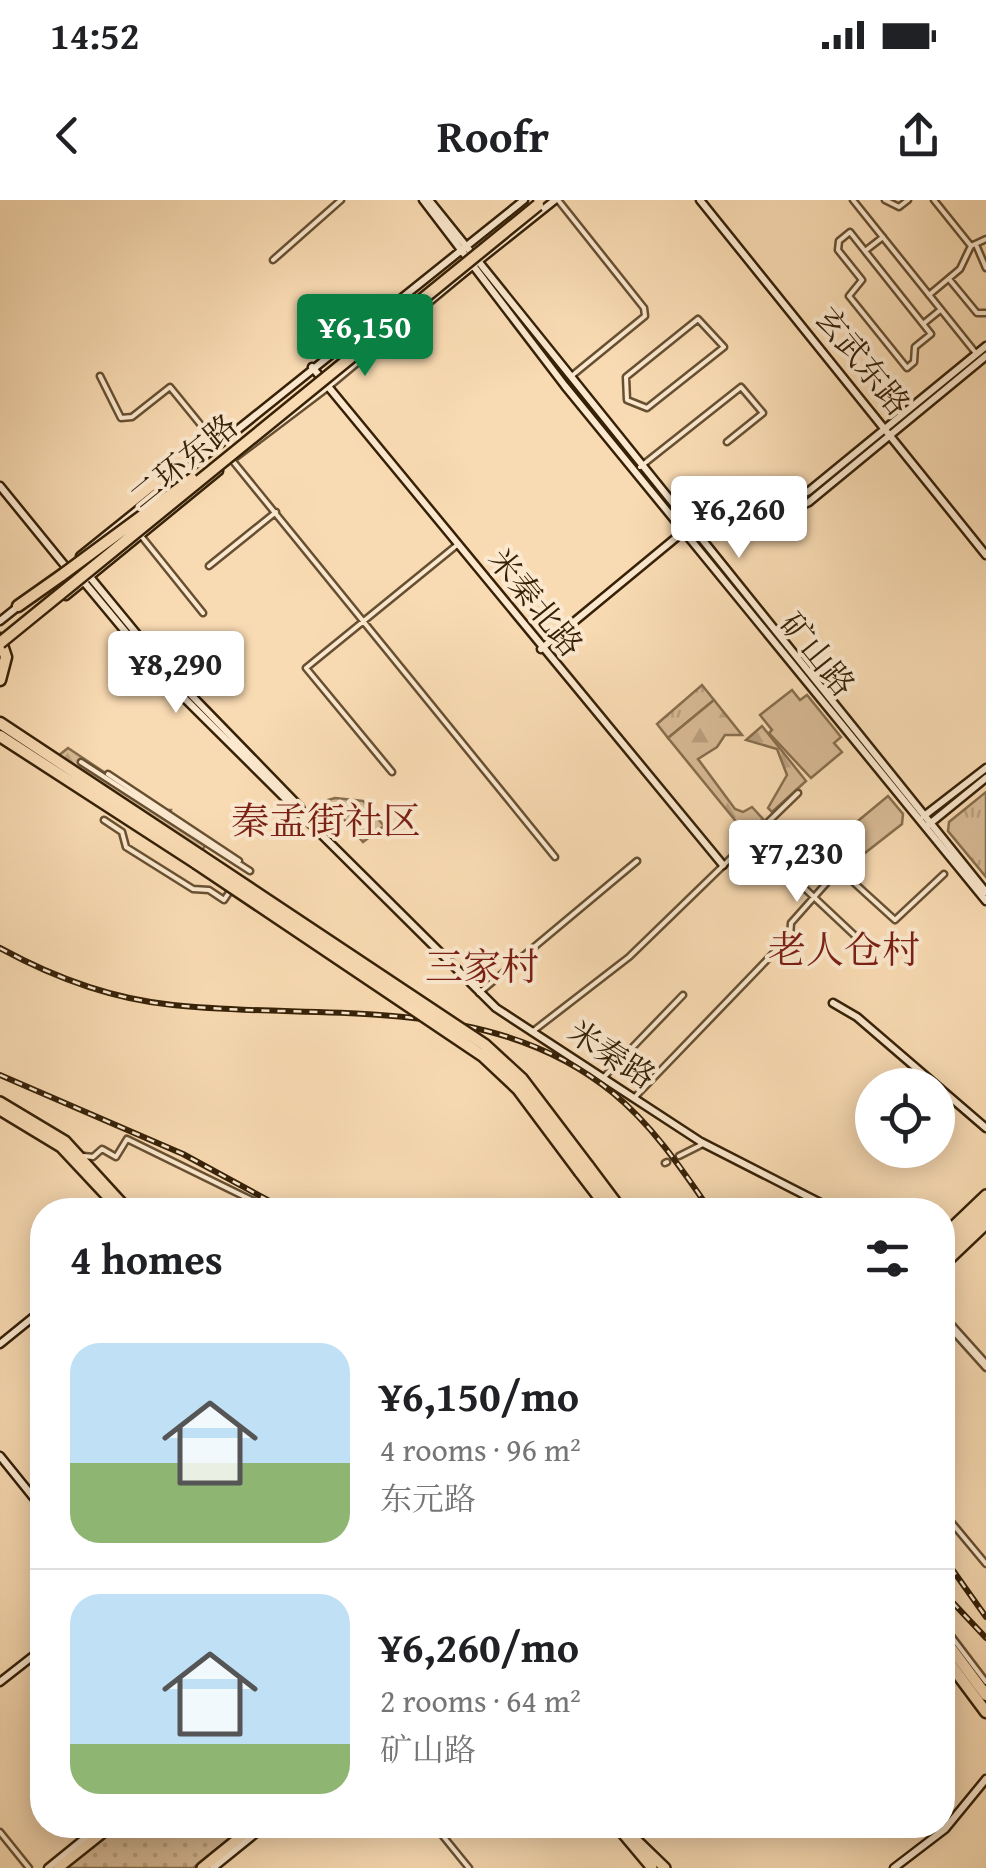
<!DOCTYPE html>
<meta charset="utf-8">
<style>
:root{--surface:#fff;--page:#f6f6f6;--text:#202124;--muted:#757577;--line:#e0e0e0;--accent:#0b8043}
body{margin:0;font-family:"Gentium Book Plus","Noto Serif SC",serif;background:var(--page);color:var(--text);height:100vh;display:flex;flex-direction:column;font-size:38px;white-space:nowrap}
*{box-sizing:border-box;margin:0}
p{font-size:32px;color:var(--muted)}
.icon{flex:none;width:55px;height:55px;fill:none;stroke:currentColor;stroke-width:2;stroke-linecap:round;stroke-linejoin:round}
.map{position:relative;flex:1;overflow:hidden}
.side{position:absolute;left:30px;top:998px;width:925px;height:640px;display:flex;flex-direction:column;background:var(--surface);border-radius:40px;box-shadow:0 5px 25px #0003}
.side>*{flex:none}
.fabs{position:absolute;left:855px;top:868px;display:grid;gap:20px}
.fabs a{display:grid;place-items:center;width:100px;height:100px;border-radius:50%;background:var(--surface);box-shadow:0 5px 25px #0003;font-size:50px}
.price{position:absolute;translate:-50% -85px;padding:0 22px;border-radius:10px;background:#fff;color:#222;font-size:32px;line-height:65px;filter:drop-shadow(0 2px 5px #0008)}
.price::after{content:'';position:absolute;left:50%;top:60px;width:30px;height:22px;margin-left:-15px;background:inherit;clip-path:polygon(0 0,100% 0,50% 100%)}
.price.current{background:var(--accent);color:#fff}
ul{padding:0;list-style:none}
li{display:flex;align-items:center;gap:30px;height:250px;padding:0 40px}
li+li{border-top:2px solid var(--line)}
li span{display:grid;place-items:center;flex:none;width:280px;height:200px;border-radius:30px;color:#555}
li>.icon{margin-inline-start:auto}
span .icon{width:120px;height:120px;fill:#fffc;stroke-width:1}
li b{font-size:42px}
h2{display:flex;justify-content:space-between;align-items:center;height:120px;padding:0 40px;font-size:42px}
.status{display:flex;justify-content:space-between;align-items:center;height:70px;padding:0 50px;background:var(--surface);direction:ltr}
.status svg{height:28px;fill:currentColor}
header{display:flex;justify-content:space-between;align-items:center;height:130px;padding:0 40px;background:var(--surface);font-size:45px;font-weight:800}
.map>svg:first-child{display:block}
</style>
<div class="status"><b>14:52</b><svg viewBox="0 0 49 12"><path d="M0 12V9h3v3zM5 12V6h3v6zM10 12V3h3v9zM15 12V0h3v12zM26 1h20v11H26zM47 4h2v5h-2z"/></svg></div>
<header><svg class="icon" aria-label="back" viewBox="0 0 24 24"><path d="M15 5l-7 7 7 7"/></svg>Roofr<svg class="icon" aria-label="share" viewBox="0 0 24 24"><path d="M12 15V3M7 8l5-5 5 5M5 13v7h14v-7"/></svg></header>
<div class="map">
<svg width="986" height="1668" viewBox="0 0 986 1668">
<defs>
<pattern id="grass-tufts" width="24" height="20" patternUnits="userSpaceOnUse" patternTransform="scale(2.5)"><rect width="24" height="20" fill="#d8bb96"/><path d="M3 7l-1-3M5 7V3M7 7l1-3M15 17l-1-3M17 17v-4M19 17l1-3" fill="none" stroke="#baa080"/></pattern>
<pattern id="forest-firs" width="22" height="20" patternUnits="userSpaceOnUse" patternTransform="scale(2.5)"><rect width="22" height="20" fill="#d8bb96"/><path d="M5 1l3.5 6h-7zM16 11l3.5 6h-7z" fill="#baa080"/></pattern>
<pattern id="park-dots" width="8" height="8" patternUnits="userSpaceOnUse" patternTransform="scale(2.5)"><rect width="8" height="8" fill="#d8bb96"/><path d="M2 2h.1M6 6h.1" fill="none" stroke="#baa080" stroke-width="1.8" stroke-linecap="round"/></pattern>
</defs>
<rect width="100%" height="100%" fill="#f9dbb3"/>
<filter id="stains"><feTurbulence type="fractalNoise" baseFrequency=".002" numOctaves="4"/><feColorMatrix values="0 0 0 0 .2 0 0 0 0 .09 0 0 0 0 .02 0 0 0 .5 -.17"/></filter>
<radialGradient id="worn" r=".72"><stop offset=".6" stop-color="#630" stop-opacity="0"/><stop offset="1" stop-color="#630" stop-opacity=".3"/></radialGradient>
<path fill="url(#grass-tufts)" stroke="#876e4e" stroke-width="2.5" d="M702,485L714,500L668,538L657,524Z
M986,592V677L948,631L949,622Z"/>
<path fill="url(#forest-firs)" stroke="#876e4e" stroke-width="2.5" d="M714,500L742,535H725L717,547L698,559L735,609L743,612L752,607L763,619L747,635L668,538Z
M762,526L806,581L772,612L768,608L787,575L777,549L746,540Z
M68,548L161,610H171L169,620L207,642L202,651L58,556Z
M335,598L363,601L384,626L363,642L328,600Z"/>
<path fill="url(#park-dots)" stroke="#876e4e" stroke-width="2.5" d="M117,1625H247L193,1668H64Z"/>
<path fill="#d8bb96" stroke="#876e4e" stroke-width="2.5" d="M792,490L800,500L807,495L841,537L834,543L842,552L811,578L769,533L772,530L760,515Z
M888,596L903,614L902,624L865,653L847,630Z"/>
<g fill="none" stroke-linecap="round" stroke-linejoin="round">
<defs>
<path id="street" d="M558,0L644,108L645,116L574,174
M853,0L975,152
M885,0L899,7L908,0
M934,0L971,46
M977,47L986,68
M865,51L931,134L915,147L914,162L907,168L849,96L862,80L838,50L839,41L850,32L865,51L883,37
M273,60L341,0
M471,68L326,189L232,260L555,657
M949,79L977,113H986
M929,95L960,69L971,46L986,39
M698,119L724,147L647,208L627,200L626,177Z
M923,124L939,111
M100,176L121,218L132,217L170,187L218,246
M640,267L741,187L763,213L727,242
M142,337L203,413
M209,366L276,312
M81,562L250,671
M392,572L306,468L457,345
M108,574L239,661
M104,620L122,632L126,647L193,689L209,690L224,700L232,688
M751,638L867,747
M479,793L637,661
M532,832L629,757L798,593
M603,878L683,795
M634,898L790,736L791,723L839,669L895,720L944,674
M84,956L93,957L102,949L116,957L127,939L272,1010
M679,956L701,945
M665,963L667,962
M942,1114L986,1163
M942,1119L986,1168
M942,1311L986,1364
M942,1424L986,1482
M434,1625L469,1668
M0,1632L29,1668"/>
<path id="secondary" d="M423,0L565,186L986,701
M429,0L986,692
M700,0L986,355
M403,121L555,0
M312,167L723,665
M0,286L66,367
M695,335L771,320L809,302L986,156
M80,356L524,0
M90,377L164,467L300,607L303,618
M84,382L163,477L496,808L701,942L834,1010
M66,396L219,271
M0,421L20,405
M541,449L684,331L767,311L809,291L986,146
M924,616L986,568
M927,626L986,578
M833,803L857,817L986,928
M0,1144L42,1110
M0,1256L42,1308
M0,1482L42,1449
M48,1668L101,1625
M213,1668L266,1625
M894,1668L945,1629L986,1579"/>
<path id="primary" d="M0,902L65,941L128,1010
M0,910L61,947L120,1010
M942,1037L986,995
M942,1045L986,1004
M942,1056L986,1013
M942,1066L986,1024
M616,1625L652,1668
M635,1639L665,1668
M58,1668L112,1625
M202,1668L255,1625"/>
<path id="highway" d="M18,406L62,375
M0,439L6,457L0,480
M0,523L201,656
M0,536L196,663
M588,966L621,1010
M580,972L609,1010
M942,1436L986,1495
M942,1453L986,1512"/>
</defs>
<use href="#street" stroke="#675032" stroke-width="9"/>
<use href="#secondary" stroke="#362107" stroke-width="11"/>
<use href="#primary" stroke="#362107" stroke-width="14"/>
<use href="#highway" stroke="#362107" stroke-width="15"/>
<use href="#street" stroke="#fbe8ce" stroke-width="4"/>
<use href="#secondary" stroke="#fbe8ce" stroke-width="6"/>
<use href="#primary" stroke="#f9dbb3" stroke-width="9"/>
<use href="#highway" stroke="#f9dbb3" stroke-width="10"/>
<defs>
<path id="rail" d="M0,748C53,777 112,799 173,805C321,821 489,791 613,893C653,926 681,968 710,1010
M0,875L183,954L286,1010
M942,1355L986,1417
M942,1391L986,1438"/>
</defs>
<use href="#rail" stroke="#362107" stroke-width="6"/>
<use href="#rail" stroke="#fbe8ce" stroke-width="2.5" stroke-dasharray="8" stroke-linecap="butt"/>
<defs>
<path id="highway-bridge" d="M62,375L192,279
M0,443L538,5
M201,656L485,845L522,879L588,966
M196,663L483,856L518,889L580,972"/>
</defs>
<use href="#highway-bridge" stroke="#362107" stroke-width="15" stroke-linecap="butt"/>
<use href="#highway-bridge" stroke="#f9dbb3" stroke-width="10"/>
</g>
<g text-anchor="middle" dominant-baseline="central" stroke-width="8" stroke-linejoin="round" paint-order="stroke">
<g font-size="32" fill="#362107" stroke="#fbe8ce">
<text transform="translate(863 161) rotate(51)">玄武东路</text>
<text transform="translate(183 261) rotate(-39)">二环东路</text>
<text transform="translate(536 402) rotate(51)">米秦北路</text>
<text transform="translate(818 454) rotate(51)">矿山路</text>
<text transform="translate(612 854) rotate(33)">米秦路</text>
</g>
<g font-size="38" fill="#7a1f14" stroke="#fbe8ce">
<text x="326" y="620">秦孟街社区</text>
<text x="844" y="749">老人仓村</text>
<text x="482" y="766">三家村</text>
</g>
</g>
<rect width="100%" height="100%" filter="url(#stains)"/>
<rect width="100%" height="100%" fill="url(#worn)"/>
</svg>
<div class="fabs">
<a><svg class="icon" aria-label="locate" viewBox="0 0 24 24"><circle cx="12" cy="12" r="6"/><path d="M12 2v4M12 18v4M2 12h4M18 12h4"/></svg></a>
</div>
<b class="price current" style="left:365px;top:179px">¥6,150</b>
<b class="price" style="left:739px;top:361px">¥6,260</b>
<b class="price" style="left:176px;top:516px">¥8,290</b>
<b class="price" style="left:797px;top:705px">¥7,230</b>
<section class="side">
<h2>4 homes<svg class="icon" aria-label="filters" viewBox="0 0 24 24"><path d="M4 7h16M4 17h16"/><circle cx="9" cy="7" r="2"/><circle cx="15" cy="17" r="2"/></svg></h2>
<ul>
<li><span style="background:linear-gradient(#bfe0f5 60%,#8fb573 0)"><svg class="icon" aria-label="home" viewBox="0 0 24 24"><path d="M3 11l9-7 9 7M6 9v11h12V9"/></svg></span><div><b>¥6,150/mo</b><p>4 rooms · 96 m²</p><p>东元路</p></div></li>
<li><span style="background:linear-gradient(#bfe0f5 75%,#8fb573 0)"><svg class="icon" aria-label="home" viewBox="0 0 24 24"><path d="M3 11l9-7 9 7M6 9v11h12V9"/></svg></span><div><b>¥6,260/mo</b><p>2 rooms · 64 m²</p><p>矿山路</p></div></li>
</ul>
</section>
</div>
